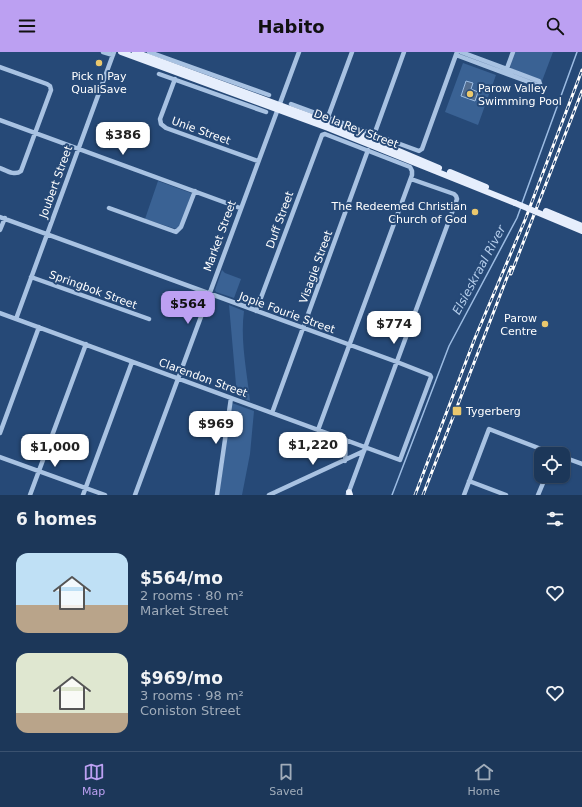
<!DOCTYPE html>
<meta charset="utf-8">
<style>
:root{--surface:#1c3759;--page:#253f5f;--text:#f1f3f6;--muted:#a0acba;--line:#3a516f;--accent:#bca0f2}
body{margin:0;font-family:"DejaVu Sans",sans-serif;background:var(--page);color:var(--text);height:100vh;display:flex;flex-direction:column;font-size:15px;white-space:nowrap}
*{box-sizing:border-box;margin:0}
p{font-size:13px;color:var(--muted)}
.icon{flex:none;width:22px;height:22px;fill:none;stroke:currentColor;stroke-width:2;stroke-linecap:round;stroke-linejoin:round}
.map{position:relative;height:443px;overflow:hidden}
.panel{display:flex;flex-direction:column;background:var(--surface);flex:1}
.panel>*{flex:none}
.controls{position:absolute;left:534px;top:395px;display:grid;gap:8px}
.controls a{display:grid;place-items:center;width:36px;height:36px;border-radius:8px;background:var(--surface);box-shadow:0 1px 3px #0004,0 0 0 1px var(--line);font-size:20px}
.price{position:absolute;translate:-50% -34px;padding:0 9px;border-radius:8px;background:#fff;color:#222;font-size:13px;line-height:26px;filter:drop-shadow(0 1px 2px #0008)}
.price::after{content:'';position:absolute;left:50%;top:24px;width:12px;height:9px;margin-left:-6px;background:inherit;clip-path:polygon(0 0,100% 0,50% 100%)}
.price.current{background:var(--accent);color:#111}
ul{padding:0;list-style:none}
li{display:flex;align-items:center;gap:12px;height:100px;padding:0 16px}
li span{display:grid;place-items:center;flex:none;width:112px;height:80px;border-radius:12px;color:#555}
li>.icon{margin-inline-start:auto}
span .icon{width:48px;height:48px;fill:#fffc;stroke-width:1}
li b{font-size:17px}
h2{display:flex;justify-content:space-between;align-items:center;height:48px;padding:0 16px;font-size:17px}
header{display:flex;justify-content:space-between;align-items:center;height:52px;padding:0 16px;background:var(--accent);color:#111;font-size:18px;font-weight:800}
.tab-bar{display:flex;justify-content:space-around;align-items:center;height:56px;border-top:1px solid var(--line);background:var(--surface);font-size:11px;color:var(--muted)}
.tab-bar a{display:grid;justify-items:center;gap:2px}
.tab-bar .current{color:var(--accent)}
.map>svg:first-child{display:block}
</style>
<header><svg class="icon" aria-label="menu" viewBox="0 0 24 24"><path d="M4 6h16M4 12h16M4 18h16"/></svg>Habito<svg class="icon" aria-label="search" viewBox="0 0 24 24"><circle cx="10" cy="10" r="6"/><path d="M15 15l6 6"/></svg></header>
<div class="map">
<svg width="582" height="443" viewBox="0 0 582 443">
<rect width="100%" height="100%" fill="#264977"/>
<path fill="#3a6294" d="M514,0H553L542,29L510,16Z
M463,11L496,23L478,73L445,60Z
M158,129L191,141V143L180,174L176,177L145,167Z
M222,218L225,221L241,227L234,246L216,240L215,238Z
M229,253L244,259C240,289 247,319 250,349L237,344Z
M232,351L254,359L250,402L242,443H219Z"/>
<path fill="#536d8f" stroke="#9cbce3" d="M466,29L473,31L471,37L478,40L475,49L461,44Z"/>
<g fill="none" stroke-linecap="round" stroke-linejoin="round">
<path stroke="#9cbce3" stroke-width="1.5" d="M522,151L577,0
M392,443L449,294L517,166L521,155"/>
<path stroke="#a8c2e2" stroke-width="4.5" d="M103,0L113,3
M149,0L269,43
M456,3L537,33L540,32L539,29L461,0
M0,15L47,32L50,34L51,38L21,119C15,124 7,119 0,116
M506,19L513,0
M159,22L266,60
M175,27L160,67L161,72L166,76L258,109
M291,52L419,99L422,97L457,0
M328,65L352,0
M0,68L240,156
M374,83L404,0
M109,156L176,180L181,175L195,139
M0,165L397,310L430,323L431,325L400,408L0,261
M0,178L5,166
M31,225L149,267
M256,259L322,83L325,82L410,115L412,119V123L318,378
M16,267L114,0
M272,361L368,98
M0,381L39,275
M0,405L105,443
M563,405L582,412
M345,409L346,388
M469,429L506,443
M348,442L457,147L456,144L454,142L411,127
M30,443L86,292
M83,443L132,310
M135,443L299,0
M217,443L231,346
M269,443L364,399
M464,443L489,377L554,402
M538,443L546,424"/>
<path stroke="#e6eefc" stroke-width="6" d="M121,0L328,76L515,151
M135,0L361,83L439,116
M450,120L486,135
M349,440L350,443"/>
<defs>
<path id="rail" d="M511,222L582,39
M415,443L475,286L525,168L582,18
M423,443L511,215"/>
</defs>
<use href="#rail" stroke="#fff" stroke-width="3"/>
<use href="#rail" stroke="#264977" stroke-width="1.5" stroke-dasharray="4.5" stroke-linecap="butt"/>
<path stroke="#e6eefc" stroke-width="6" d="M515,151L582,179
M546,159L582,174"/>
</g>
<g fill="#ebc86d" stroke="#264977" stroke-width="1.5">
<circle cx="99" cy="11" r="4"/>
<circle cx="470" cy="42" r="4"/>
<circle cx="475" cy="160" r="4"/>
<circle cx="545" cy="272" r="4"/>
<rect x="452" y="354" width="10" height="10" rx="2"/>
</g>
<g text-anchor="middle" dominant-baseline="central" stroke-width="4" stroke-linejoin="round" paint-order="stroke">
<g font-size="11" fill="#fff" stroke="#264977" text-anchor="start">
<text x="99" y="24" text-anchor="middle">Pick n Pay<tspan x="99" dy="13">QualiSave</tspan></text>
<text x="478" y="36">Parow Valley<tspan x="478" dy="13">Swimming Pool</tspan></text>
<text x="467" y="154" text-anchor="end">The Redeemed Christian<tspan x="467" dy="13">Church of God</tspan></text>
<text x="537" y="266" text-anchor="end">Parow<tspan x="537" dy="13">Centre</tspan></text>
<text x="466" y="359">Tygerberg</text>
</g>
<g font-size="11" fill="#fff" stroke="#264977">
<text transform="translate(356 77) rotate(21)">De la Rey Street</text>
<text transform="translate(201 79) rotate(20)">Unie Street</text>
<text transform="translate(56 130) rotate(-70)">Joubert Street</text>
<text transform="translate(280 168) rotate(-70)">Duff Street</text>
<text transform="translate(220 184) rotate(-70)">Market Street</text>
<text transform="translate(316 215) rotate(-70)">Visagie Street</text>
<text transform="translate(93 238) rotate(20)">Springbok Street</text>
<text transform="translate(287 261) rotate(20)">Jopie Fourie Street</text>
<text transform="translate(203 326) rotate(20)">Clarendon Street</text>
</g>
<g font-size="12" font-style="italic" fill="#b3ccea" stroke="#264977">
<text transform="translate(479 218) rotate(-62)">Elsieskraal River</text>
</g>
</g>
</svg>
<div class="controls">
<a><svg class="icon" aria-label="locate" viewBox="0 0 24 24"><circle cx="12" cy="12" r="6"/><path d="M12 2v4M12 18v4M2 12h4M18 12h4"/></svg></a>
</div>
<b class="price" style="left:123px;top:104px">$386</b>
<b class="price current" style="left:188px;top:273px">$564</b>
<b class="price" style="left:394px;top:293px">$774</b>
<b class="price" style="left:216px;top:393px">$969</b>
<b class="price" style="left:313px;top:414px">$1,220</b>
<b class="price" style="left:55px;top:416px">$1,000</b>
</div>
<section class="panel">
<h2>6 homes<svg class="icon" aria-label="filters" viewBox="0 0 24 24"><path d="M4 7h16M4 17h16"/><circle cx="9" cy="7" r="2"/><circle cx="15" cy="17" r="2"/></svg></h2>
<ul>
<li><span style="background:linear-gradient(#bfe0f5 65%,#b9a48a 0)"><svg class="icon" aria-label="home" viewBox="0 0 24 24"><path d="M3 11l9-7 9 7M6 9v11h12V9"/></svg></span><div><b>$564/mo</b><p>2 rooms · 80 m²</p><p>Market Street</p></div><svg class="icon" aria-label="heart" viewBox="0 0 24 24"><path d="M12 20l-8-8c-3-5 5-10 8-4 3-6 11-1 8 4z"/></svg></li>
<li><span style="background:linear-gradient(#dfe7d0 75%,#b9a48a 0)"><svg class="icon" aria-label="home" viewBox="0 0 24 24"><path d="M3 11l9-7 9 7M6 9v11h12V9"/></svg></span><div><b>$969/mo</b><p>3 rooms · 98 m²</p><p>Coniston Street</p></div><svg class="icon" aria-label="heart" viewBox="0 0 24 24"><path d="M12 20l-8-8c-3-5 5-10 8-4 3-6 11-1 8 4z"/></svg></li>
</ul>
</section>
<nav class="tab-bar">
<a class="current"><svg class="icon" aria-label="map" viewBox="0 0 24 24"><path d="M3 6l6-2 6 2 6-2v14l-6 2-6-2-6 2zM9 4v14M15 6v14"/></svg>Map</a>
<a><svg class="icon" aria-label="saved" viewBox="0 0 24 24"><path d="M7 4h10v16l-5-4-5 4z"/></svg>Saved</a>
<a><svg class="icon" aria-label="home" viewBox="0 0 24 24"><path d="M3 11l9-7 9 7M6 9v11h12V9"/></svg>Home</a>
</nav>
